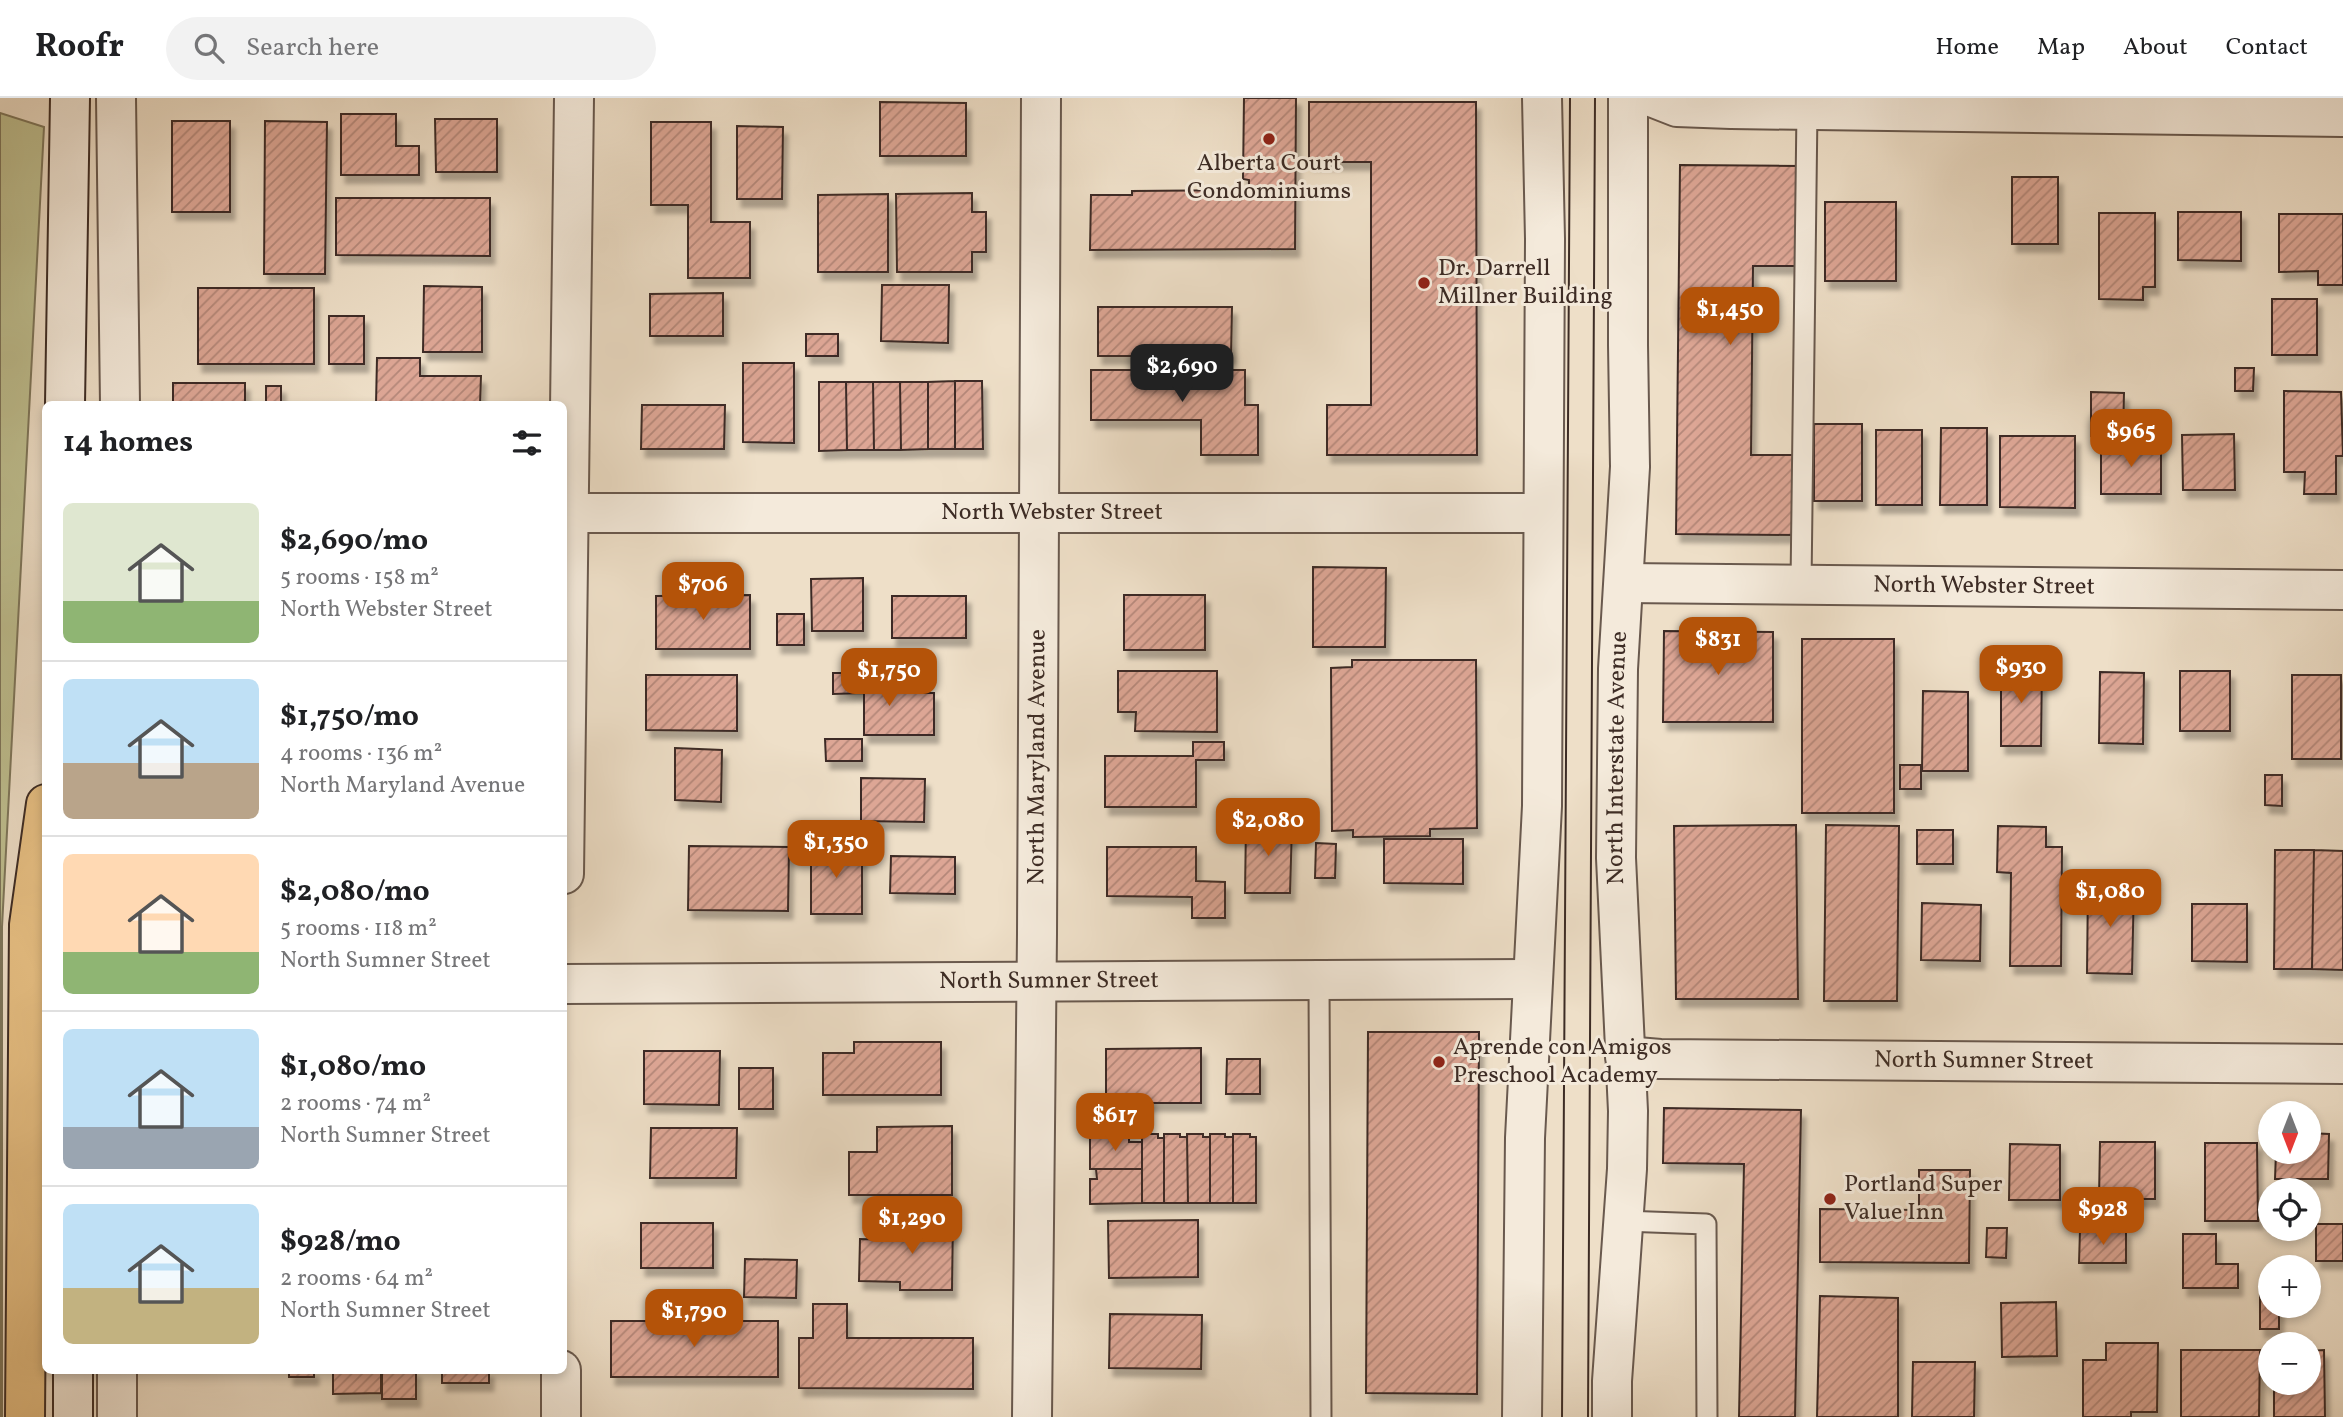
<!DOCTYPE html>
<meta charset="utf-8">
<style>
:root{--surface:#fff;--page:#f2f2f2;--text:#202124;--muted:#757577;--line:#e0e0e0;--accent:#b45309}
body{margin:0;font-family:Vollkorn,serif;background:var(--page);color:var(--text);height:100vh;display:flex;flex-direction:column;font-size:26px;white-space:nowrap}
*{box-sizing:border-box;margin:0}
p{font-size:23px;color:var(--muted)}
.icon{flex:none;width:38px;height:38px;fill:none;stroke:currentColor;stroke-width:2;stroke-linecap:round;stroke-linejoin:round}
.map{position:relative;flex:1;overflow:hidden}
.sheet{position:absolute;left:42px;top:303px;width:525px;height:973px;display:flex;flex-direction:column;background:var(--surface);border-radius:10px;box-shadow:0 4px 10px #0003}
.sheet>*{flex:none}
.needle{width:46px;rotate:180deg}
.tools{position:absolute;left:2258px;top:1003px;display:grid;gap:14px}
.tools a{display:grid;place-items:center;width:63px;height:63px;border-radius:50%;background:var(--surface);box-shadow:0 4px 10px #0003;font-size:35px}
.price{position:absolute;translate:-50% -60px;padding:0 16px;border-radius:14px;background:var(--accent);color:#fff;font-size:23px;line-height:46px;filter:drop-shadow(0 2px 4px #0008)}
.price::after{content:'';position:absolute;left:50%;top:42px;width:21px;height:16px;margin-left:-10px;background:inherit;clip-path:polygon(0 0,100% 0,50% 100%)}
.price.current{background:#222;color:#fff}
ul{padding:0;list-style:none}
li{display:flex;align-items:center;gap:21px;height:175px;padding:0 21px}
li+li{border-top:2px solid var(--line)}
li span{display:grid;place-items:center;flex:none;width:196px;height:140px;border-radius:10px;color:#555}
li>.icon{margin-inline-start:auto}
span .icon{width:84px;height:84px;fill:#fffc;stroke-width:1}
li b{font-size:30px}
h2{display:flex;justify-content:space-between;align-items:center;height:84px;padding:0 21px;font-size:30px}
header{display:flex;align-items:center;gap:42px;box-sizing:border-box;height:98px;padding:0 35px;background:var(--surface);border-bottom:2px solid var(--line)}
header strong{font-size:33px}
nav{display:flex;gap:38px;margin-inline-start:auto;font-size:24px}
.search{width:490px;height:63px;background:var(--page);display:flex;align-items:center;gap:18px;box-sizing:border-box;padding:0 24px;border-radius:38px;color:var(--muted);font-size:26px}
.map>svg:first-child{display:block}
</style>
<header>
<strong>Roofr</strong>
<div class="search"><svg class="icon" aria-label="search" viewBox="0 0 24 24"><circle cx="10" cy="10" r="6"/><path d="M15 15l6 6"/></svg>Search here</div>
<nav><a>Home</a><a>Map</a><a>About</a><a>Contact</a></nav>
</header>
<div class="map">
<svg width="2343" height="1319" viewBox="0 0 2343 1319">
<defs>
<pattern id="building-hatch" width="6" height="6" patternUnits="userSpaceOnUse" patternTransform="scale(1.75)"><rect width="6" height="6" fill="#dda695"/><path d="M-1 1l2-2M0 6l6-6M5 7l2-2" fill="none" stroke="#b48779"/></pattern>
<filter id="shadow"><feDropShadow dx="4.5" dy="8" stdDeviation="2" flood-color="#0004"/></filter>
</defs>
<rect width="100%" height="100%" fill="#eedfc8"/>
<filter id="stains"><feTurbulence type="fractalNoise" baseFrequency=".00286" numOctaves="4"/><feColorMatrix values="0 0 0 0 .2 0 0 0 0 .09 0 0 0 0 .02 0 0 0 .5 -.17"/></filter>
<radialGradient id="worn" r=".72"><stop offset=".6" stop-color="#630" stop-opacity="0"/><stop offset="1" stop-color="#630" stop-opacity=".3"/></radialGradient>
<path fill="#bfc091" stroke="#7e765b" stroke-width="2" d="M0,15L44,29L2,829V1319H0Z"/>
<path fill="url(#building-hatch)" stroke="#3d2c25" stroke-width="2" filter="url(#shadow)" d="M1244,0H1296L1295,151L1090,152L1091,97H1132V93L1249,92V82L1243,81Z
M880,4L966,5V58H880Z
M1309,4H1476L1477,357H1327V307H1371V64H1309Z
M341,16H396V48H419V77H341Z
M435,21H497V74H436Z
M172,23H230V114H172Z
M265,23L327,24L325,176H264Z
M651,24H711V124H750V180H688V107H651Z
M737,28L783,29L782,101H737Z
M1680,67L1802,68L1801,168H1753L1751,357H1798L1797,437L1676,436Z
M2012,79H2058V146H2012Z
M972,95V114H986V154H972V174H897L896,96Z
M888,96V174H818V97Z
M336,100H490V158L336,157Z
M1825,104H1896V183H1825Z
M2178,114H2241V163L2178,162Z
M2099,115H2155V189H2143V202L2099,201Z
M2279,116H2343V187H2318V173L2279,174Z
M882,187H949L948,245L881,243Z
M424,188L482,189V254H423Z
M198,190H314V266H198Z
M723,195V238H650V196Z
M2272,201H2317V257H2272Z
M1098,209H1232L1231,258H1098Z
M329,218H364V266H329Z
M806,236H838V258H806Z
M377,260H420V278H481L480,306H376Z
M743,265H794V345L743,344Z
M2235,270H2254L2253,293H2235Z
M1091,272H1245V307H1258V357H1201V322H1091Z
M955,283H982L983,351H955Z
M955,283V351H928V284Z
M819,284H846L847,352L819,353Z
M846,284H873L874,352H847Z
M873,284H900L901,352H874Z
M900,284H928V351L901,352Z
M173,285H245V306H173Z
M266,288H281V306H266Z
M2284,293L2341,294L2343,358H2336V396H2304L2305,374H2284Z
M2091,294L2124,295L2123,338H2091Z
M642,307H725L724,351H641Z
M1814,326H1862V403H1814Z
M1941,330H1987V407H1940Z
M1876,332H1922V407H1876Z
M2234,336L2235,392H2183L2182,337Z
M2000,338H2075V410L2000,409Z
M2101,346L2161,347V396H2101Z
M1313,469L1386,470L1385,549H1313Z
M863,480V533H812L811,481Z
M750,497V551H656V498Z
M1124,497H1205V552H1124Z
M892,498H966V540H892Z
M777,516H804V547H777Z
M1664,533L1773,534V624H1663Z
M1802,541H1894V715H1802Z
M1352,562H1476L1477,730L1430,731V738L1353,739V732L1332,733L1331,570L1352,569Z
M2001,565L2042,566L2041,648H2001Z
M1118,573H1217V634L1135,633L1136,614H1118Z
M2180,573H2230V633H2180Z
M2100,574L2144,575L2143,646L2099,645Z
M833,575H870V595H934V637H864V595L833,596Z
M646,577H737V633L646,632Z
M2292,577H2341V661H2292Z
M1923,593L1968,594V673H1922Z
M825,641H862V663H826Z
M1193,644H1224V662H1196V709H1105V658H1193Z
M675,650L722,652L721,704L675,702Z
M1900,667H1921V691H1900Z
M2265,677H2282V708L2265,707Z
M861,680L925,681L924,724L861,723Z
M1246,725L1292,727L1290,795H1245Z
M1796,727L1798,901H1676L1674,728Z
M1826,727L1899,728L1897,903H1824Z
M1998,728L2046,729V749H2062L2061,868H2010L2011,775L1997,774Z
M1917,732H1953V766H1917Z
M1384,741H1463V786L1384,785Z
M1316,745L1336,746L1335,780H1315Z
M689,748L789,749L788,813L688,812Z
M811,749H862V816H811Z
M1107,749H1196V783L1225,784V820H1192V799L1107,798Z
M2275,752H2314L2312,871H2274Z
M2314,752L2343,753V872L2312,871Z
M891,758L955,759V796L890,795Z
M2088,786L2134,787L2132,876L2087,875Z
M1922,805L1981,807L1980,863L1921,862Z
M2192,806H2247V864L2192,863Z
M1368,934H1479L1477,1296L1366,1295Z
M854,944H941V997H823V955H854Z
M1201,950V1005H1106V951Z
M644,953H720L719,1007L644,1006Z
M1227,961H1260V996H1226Z
M739,970H773V1011H739Z
M1664,1010L1801,1012L1795,1319H1739L1744,1066L1663,1065Z
M952,1028V1097H849V1054H877V1029Z
M651,1030H737L736,1080H650Z
M2308,1035L2329,1036L2328,1081H2275L2276,1054H2308Z
M1129,1036V1044H1142V1071H1090V1037Z
M1142,1036H1158V1040H1164V1105H1142Z
M1164,1036H1180V1039H1187L1188,1105H1164Z
M1187,1036H1203V1039H1210V1105H1188Z
M1210,1036H1225V1039H1233V1105H1210Z
M1233,1036H1250V1039H1256V1105H1233Z
M2100,1044H2155V1101H2099Z
M2205,1045H2257L2258,1123H2205Z
M2010,1046L2060,1047V1102H2009Z
M1096,1071H1142V1105L1090,1106V1081H1097Z
M1919,1072H1970L1969,1165L1820,1164V1111L1919,1112Z
M900,1119H953L952,1192H900V1184L859,1183L860,1141L900,1142Z
M1198,1122V1179L1109,1180L1108,1123Z
M641,1125H713V1170H641Z
M2316,1126H2343V1163H2316Z
M1987,1130H2007L2006,1160L1986,1159Z
M2080,1132H2126V1165H2079Z
M2183,1136H2216V1166H2238V1190H2183Z
M745,1161L797,1162L796,1200L744,1199Z
M2260,1192H2270V1208H2279V1231H2260Z
M1820,1198L1898,1200V1319H1817Z
M2056,1204L2057,1258L2002,1259L2001,1205Z
M813,1206H847V1240H973V1291L799,1290V1240H813Z
M1110,1216L1202,1217L1201,1271L1109,1270Z
M611,1223H778V1279H611Z
M2106,1245H2158L2157,1314H2131V1319H2083V1262H2106Z
M2181,1252H2260L2259,1319H2181Z
M2324,1252L2325,1319H2274V1284H2308V1253Z
M1913,1264H1975L1974,1319H1912Z
M289,1272H314V1279H289Z
M333,1272H381V1295L333,1296Z
M382,1272H416V1301H382Z
M442,1272H489V1285H442Z"/>
<g fill="none" stroke-linecap="round" stroke-linejoin="round">
<defs>
<path id="service" d="M1801,486L1807,12
M1319,883L1321,1319
M1623,1123L1706,1126L1707,1319"/>
<g id="minor">
<path d="M116,0L120,306"/>
<path d="M1654,0L1677,9L1731,11L2343,19"/>
<path id="s1" d="M564,415H1542"/>
<path id="s2" d="M1624,485L2343,492"/>
<path d="M564,776L574,0"/>
<path id="s3" d="M564,886L1533,881"/>
<path id="s4" d="M1625,958L1660,961L2343,966"/>
<path d="M117,1272V1319"/>
<path d="M561,1319V1272"/>
<path id="s5" d="M1032,1319L1037,836L1041,0"/>
</g>
<g id="tertiary">
<path d="M1522,1319L1525,1040L1542,708L1545,141L1542,0"/>
<path id="s6" d="M1612,1319V1283L1627,1071L1628,1013L1616,760L1618,571L1630,369L1628,247V0"/>
</g>
<path id="secondary" d="M65,306L70,0
M73,1319V1272"/>
<path id="motorway" d="M25,1319L29,827L46,706"/>
</defs>
<use href="#service" stroke="#69594e" stroke-width="23"/>
<use href="#minor" stroke="#69594e" stroke-width="42"/>
<use href="#tertiary" stroke="#69594e" stroke-width="42"/>
<use href="#secondary" stroke="#3d2c25" stroke-width="42"/>
<use href="#motorway" stroke="#3d2c25" stroke-width="42"/>
<use href="#service" stroke="#f4eadb" stroke-width="19"/>
<use href="#minor" stroke="#f4eadb" stroke-width="38"/>
<use href="#tertiary" stroke="#f4eadb" stroke-width="38"/>
<use href="#secondary" stroke="#f4eadb" stroke-width="38"/>
<use href="#motorway" stroke="#e7c084" stroke-width="38"/>
<path stroke="#3d2c25" stroke-width="2" d="M1562,1319L1570,0
M1588,1319L1595,0"/>
</g>
<g fill="#8f2418" stroke="#f4eadb" stroke-width="2.5">
<circle cx="1269" cy="41" r="7"/>
<circle cx="1424" cy="185" r="7"/>
<circle cx="1439" cy="964" r="7"/>
<circle cx="1830" cy="1101" r="7"/>
</g>
<g text-anchor="middle" dominant-baseline="central" stroke-width="6" stroke-linejoin="round" paint-order="stroke">
<g font-size="24" fill="#3d2c25" stroke="#f4eadb" text-anchor="start">
<text x="1269" y="66" text-anchor="middle">Alberta Court<tspan x="1269" dy="28">Condominiums</tspan></text>
<text x="1438" y="171">Dr. Darrell<tspan x="1438" dy="28">Millner Building</tspan></text>
<text x="1453" y="950">Aprende con Amigos<tspan x="1453" dy="28">Preschool Academy</tspan></text>
<text x="1844" y="1087">Portland Super<tspan x="1844" dy="28">Value Inn</tspan></text>
</g>
<g font-size="24" fill="#3d2c25" stroke="#f4eadb">
<text stroke="none"><textPath href="#s1" startOffset="488">North Webster Street</textPath></text>
<text stroke="none"><textPath href="#s2" startOffset="360">North Webster Street</textPath></text>
<text stroke="none"><textPath href="#s5" startOffset="660">North Maryland Avenue</textPath></text>
<text stroke="none"><textPath href="#s6" startOffset="660">North Interstate Avenue</textPath></text>
<text stroke="none"><textPath href="#s3" startOffset="485">North Sumner Street</textPath></text>
<text stroke="none"><textPath href="#s4" startOffset="359">North Sumner Street</textPath></text>
</g>
</g>
<rect width="100%" height="100%" filter="url(#stains)"/>
<rect width="100%" height="100%" fill="url(#worn)"/>
</svg>
<div class="tools">
<a><svg class="needle" viewBox="-14 -14 28 28"><path d="M0-13l5 13h-10z" fill="#e53935"/><path d="M0 13l5-13h-10z" fill="#757577"/></svg></a>
<a><svg class="icon" aria-label="locate" viewBox="0 0 24 24"><circle cx="12" cy="12" r="6"/><path d="M12 2v4M12 18v4M2 12h4M18 12h4"/></svg></a>
<a>+</a>
<a>−</a>
</div>
<b class="price" style="left:1730px;top:249px">$1,450</b>
<b class="price current" style="left:1182px;top:306px">$2,690</b>
<b class="price" style="left:2131px;top:371px">$965</b>
<b class="price" style="left:703px;top:524px">$706</b>
<b class="price" style="left:1718px;top:579px">$831</b>
<b class="price" style="left:2021px;top:607px">$930</b>
<b class="price" style="left:889px;top:610px">$1,750</b>
<b class="price" style="left:1268px;top:760px">$2,080</b>
<b class="price" style="left:836px;top:782px">$1,350</b>
<b class="price" style="left:2110px;top:831px">$1,080</b>
<b class="price" style="left:1115px;top:1055px">$617</b>
<b class="price" style="left:2103px;top:1149px">$928</b>
<b class="price" style="left:912px;top:1158px">$1,290</b>
<b class="price" style="left:694px;top:1251px">$1,790</b>
<section class="sheet">
<h2>14 homes<svg class="icon" aria-label="filters" viewBox="0 0 24 24"><path d="M4 7h16M4 17h16"/><circle cx="9" cy="7" r="2"/><circle cx="15" cy="17" r="2"/></svg></h2>
<ul>
<li><span style="background:linear-gradient(#dfe7d0 70%,#8fb573 0)"><svg class="icon" aria-label="home" viewBox="0 0 24 24"><path d="M3 11l9-7 9 7M6 9v11h12V9"/></svg></span><div><b>$2,690/mo</b><p>5 rooms · 158 m²</p><p>North Webster Street</p></div></li>
<li><span style="background:linear-gradient(#bfe0f5 60%,#b9a48a 0)"><svg class="icon" aria-label="home" viewBox="0 0 24 24"><path d="M3 11l9-7 9 7M6 9v11h12V9"/></svg></span><div><b>$1,750/mo</b><p>4 rooms · 136 m²</p><p>North Maryland Avenue</p></div></li>
<li><span style="background:linear-gradient(#ffd9b3 70%,#8fb573 0)"><svg class="icon" aria-label="home" viewBox="0 0 24 24"><path d="M3 11l9-7 9 7M6 9v11h12V9"/></svg></span><div><b>$2,080/mo</b><p>5 rooms · 118 m²</p><p>North Sumner Street</p></div></li>
<li><span style="background:linear-gradient(#bfe0f5 70%,#9aa5b1 0)"><svg class="icon" aria-label="home" viewBox="0 0 24 24"><path d="M3 11l9-7 9 7M6 9v11h12V9"/></svg></span><div><b>$1,080/mo</b><p>2 rooms · 74 m²</p><p>North Sumner Street</p></div></li>
<li><span style="background:linear-gradient(#bfe0f5 60%,#c2b280 0)"><svg class="icon" aria-label="home" viewBox="0 0 24 24"><path d="M3 11l9-7 9 7M6 9v11h12V9"/></svg></span><div><b>$928/mo</b><p>2 rooms · 64 m²</p><p>North Sumner Street</p></div></li>
</ul>
</section>
</div>
